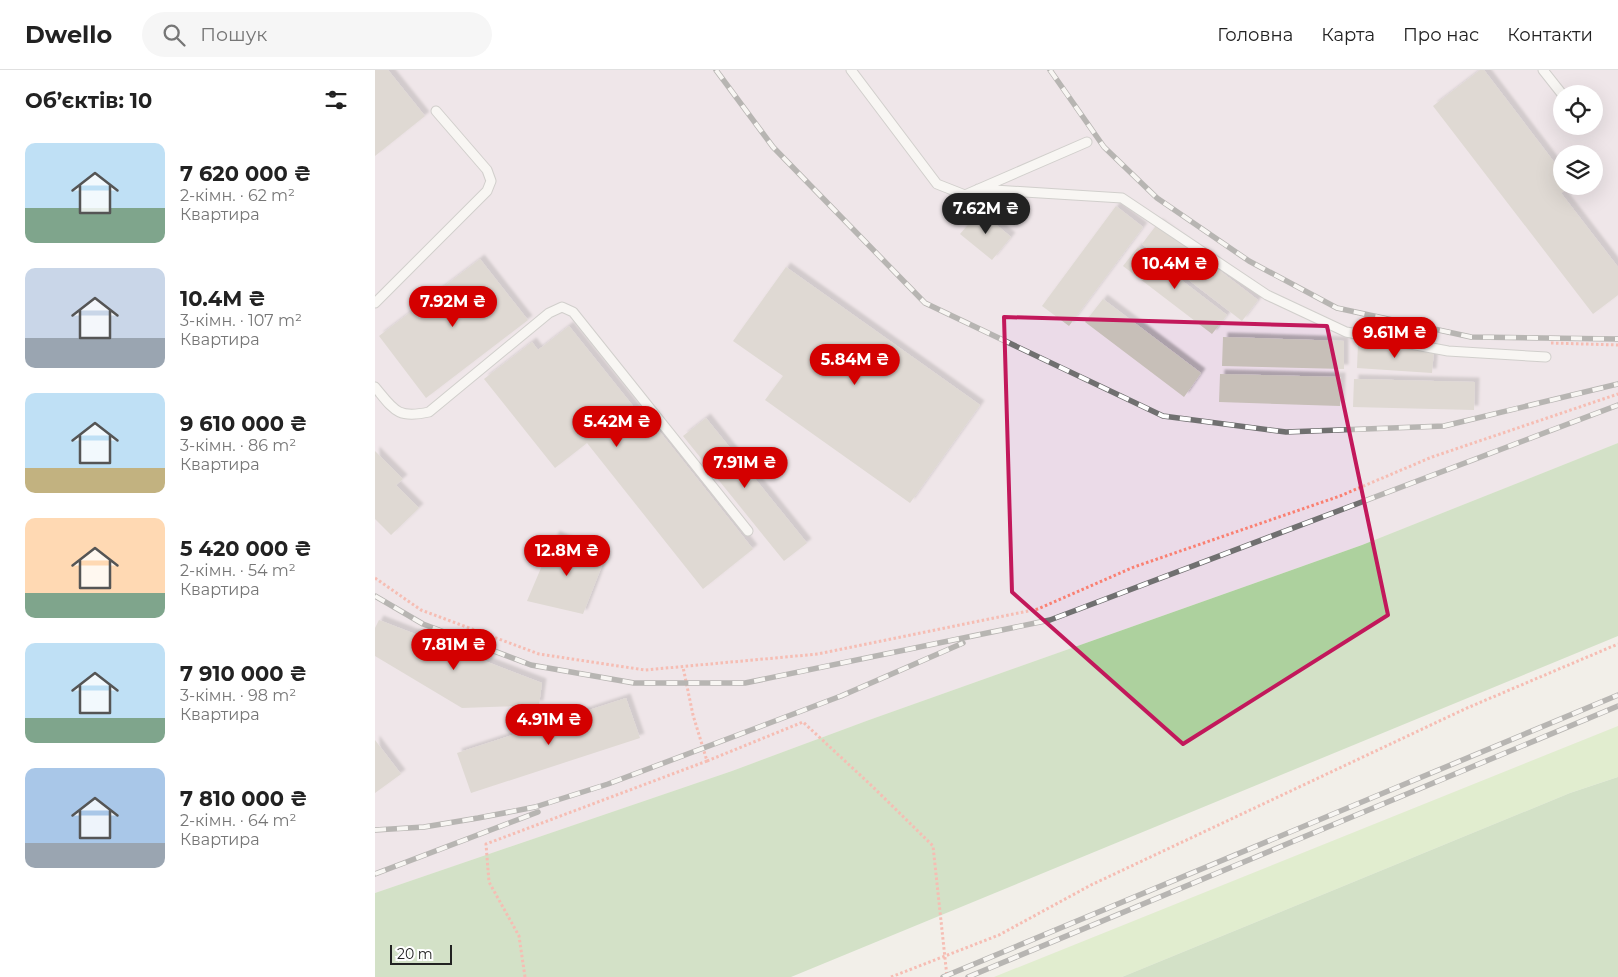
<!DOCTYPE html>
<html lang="uk">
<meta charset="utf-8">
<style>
:root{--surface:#fff;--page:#f6f6f6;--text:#222;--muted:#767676;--line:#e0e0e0;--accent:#d40000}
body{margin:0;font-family:Montserrat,sans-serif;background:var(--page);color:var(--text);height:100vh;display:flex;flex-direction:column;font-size:19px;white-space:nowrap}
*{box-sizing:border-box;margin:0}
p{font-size:16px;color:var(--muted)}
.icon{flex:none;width:28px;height:28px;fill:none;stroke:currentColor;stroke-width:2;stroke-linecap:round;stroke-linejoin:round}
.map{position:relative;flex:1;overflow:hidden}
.details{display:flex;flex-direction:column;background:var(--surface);width:375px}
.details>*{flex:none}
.tools{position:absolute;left:1178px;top:15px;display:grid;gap:10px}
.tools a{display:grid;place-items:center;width:50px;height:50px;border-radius:50%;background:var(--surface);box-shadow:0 5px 20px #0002;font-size:25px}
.scale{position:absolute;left:15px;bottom:12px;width:62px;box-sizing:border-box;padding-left:5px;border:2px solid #222;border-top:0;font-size:14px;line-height:18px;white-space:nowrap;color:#222;-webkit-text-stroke:4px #fff;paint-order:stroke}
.price{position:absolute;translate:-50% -42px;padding:0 11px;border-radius:18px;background:var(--accent);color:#fff;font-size:16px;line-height:32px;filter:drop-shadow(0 1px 2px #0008)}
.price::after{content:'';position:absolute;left:50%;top:30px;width:15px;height:11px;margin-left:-8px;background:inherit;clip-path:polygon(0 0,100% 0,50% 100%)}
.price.selected{background:#222;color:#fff}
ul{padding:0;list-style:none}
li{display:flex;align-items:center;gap:15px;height:125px;padding:0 25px}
li span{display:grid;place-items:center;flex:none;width:140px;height:100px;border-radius:10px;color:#555}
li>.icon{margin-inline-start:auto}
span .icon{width:60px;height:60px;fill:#fffc;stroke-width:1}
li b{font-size:21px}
h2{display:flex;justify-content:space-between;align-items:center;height:60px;padding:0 25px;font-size:21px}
header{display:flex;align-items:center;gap:30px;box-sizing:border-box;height:70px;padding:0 25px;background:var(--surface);border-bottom:1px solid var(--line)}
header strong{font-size:24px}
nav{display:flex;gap:28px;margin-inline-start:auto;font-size:18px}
.search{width:350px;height:45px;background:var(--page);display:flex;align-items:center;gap:12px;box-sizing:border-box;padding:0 18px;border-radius:28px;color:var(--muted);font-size:19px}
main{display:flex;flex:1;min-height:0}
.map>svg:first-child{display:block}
</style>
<header>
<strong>Dwello</strong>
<div class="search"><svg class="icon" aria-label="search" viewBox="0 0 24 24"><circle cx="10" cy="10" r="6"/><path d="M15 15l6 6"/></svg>Пошук</div>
<nav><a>Головна</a><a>Карта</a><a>Про нас</a><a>Контакти</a></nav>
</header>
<main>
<section class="details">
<h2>Об’єктів: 10<svg class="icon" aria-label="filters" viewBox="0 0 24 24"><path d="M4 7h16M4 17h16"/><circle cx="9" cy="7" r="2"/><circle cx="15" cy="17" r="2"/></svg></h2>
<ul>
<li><span style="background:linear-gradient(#bfe0f5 65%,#7fa58c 0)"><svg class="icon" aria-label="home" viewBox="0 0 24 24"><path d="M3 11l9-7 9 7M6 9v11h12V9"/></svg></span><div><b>7 620 000 ₴</b><p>2-кімн. · 62 m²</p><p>Квартира</p></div></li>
<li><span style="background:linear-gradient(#c9d6e8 70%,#9aa5b1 0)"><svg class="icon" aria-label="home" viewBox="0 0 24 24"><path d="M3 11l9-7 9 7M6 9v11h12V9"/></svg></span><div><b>10.4M ₴</b><p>3-кімн. · 107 m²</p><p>Квартира</p></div></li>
<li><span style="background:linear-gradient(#bfe0f5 75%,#c2b280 0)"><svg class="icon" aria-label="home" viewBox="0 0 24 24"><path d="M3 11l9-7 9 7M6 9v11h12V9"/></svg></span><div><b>9 610 000 ₴</b><p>3-кімн. · 86 m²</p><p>Квартира</p></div></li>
<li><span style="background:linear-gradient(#ffd9b3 75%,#7fa58c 0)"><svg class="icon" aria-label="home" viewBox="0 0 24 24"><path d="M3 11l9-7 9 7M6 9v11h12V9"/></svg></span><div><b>5 420 000 ₴</b><p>2-кімн. · 54 m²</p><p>Квартира</p></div></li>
<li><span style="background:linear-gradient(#bfe0f5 75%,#7fa58c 0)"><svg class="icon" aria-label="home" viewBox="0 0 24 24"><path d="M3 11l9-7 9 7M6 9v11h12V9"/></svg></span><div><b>7 910 000 ₴</b><p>3-кімн. · 98 m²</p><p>Квартира</p></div></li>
<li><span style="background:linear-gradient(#a9c7e8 75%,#9aa5b1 0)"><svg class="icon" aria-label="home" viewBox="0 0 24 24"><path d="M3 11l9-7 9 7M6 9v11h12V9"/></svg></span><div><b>7 810 000 ₴</b><p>2-кімн. · 64 m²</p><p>Квартира</p></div></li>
</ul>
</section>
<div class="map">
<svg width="1243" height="907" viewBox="0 0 1243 907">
<defs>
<filter id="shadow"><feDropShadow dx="4.5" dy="-4.5" stdDeviation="1" flood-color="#0004"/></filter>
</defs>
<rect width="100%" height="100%" fill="#f2efe9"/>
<path fill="#ebdbe8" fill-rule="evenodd" d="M0,0H1243V373L987,475L494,650L357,701L0,823ZM1186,24H1219V56H1186ZM1186,84H1219V116H1186Z"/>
<path fill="#cdebb0" d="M1243,656V707L1195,723L747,907H619Z"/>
<path fill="#add19e" d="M1243,373V566L416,907H0V823L357,701L494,650L987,475Z
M1243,707V907H747L1195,723Z"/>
<path fill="#c7bfb8" filter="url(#shadow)" d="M0,0H13L50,46L0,86Z
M1105,0H1109L1186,101V116H1195L1186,123L1243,197V225L1218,244L1058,36Z
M741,136L768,157L694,256L667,236Z
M605,141L636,167L617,190L585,164Z
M783,153L883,230L867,251L767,174Z
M763,177L852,245L837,264L748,196Z
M105,189L153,250L51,328L4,266Z
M411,197L605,335L535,433L390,330L408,306L358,271Z
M728,229L826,303L809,327L710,252Z
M194,256L266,346L270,343L378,479L328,519L212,373L180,398L109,309L157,272L163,280Z
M848,267L969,271V299L847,296Z
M983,274L1059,280L1057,303L982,298Z
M845,304L966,307L965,336L844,332Z
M979,309L1100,312L1099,340L978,337Z
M331,348L432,473L409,491L308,366Z
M0,381L28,409L21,415L44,438L16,465L0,449Z
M180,465L230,488L208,544L152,531Z
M4,550L167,613L164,635L87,638L0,586V558Z
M251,628L265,668L96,723L82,683Z
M0,670L26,704L0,723Z"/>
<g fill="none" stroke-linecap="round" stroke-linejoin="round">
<defs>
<path id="lane" d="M476,0L562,114L590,125L712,72
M1168,0L1187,24
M603,119L747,128L892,225L971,262L1073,281L1171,287
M0,233L112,121L116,111L112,100L61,41
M0,317C19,340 22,349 54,342L174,243L187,237L198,242L373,461"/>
</defs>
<use href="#lane" stroke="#a9a9a9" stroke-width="11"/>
<path stroke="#fa8072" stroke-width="3" stroke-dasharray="2.5 2.5" stroke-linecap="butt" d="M1176,273L1243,275
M0,508L46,540L164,584L270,600L443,584L663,539L759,497L965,426L1057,387L1243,324
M332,691L428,652L498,717L558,776L572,907
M150,907L144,866L114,812L111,774L332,691L318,645L308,597
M516,907L624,865L716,815L1092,638L1243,574"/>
<use href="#lane" stroke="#fff" stroke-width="9"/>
<defs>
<path id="rail" d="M341,0L398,77L550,233L788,346L911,362L1069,356L1243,314
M675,0L729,77L782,128L874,191L962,238L1096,267L1243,269
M0,526L48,554L156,595L259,613H370L675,550L1243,335
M0,760L49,757L103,748L160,737L233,714L466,626L588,573
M0,804L163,742
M568,907L1243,625
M593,907L1243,636"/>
</defs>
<use href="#rail" stroke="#707070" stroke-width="5.5"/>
<use href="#rail" stroke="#fff" stroke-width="4" stroke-dasharray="11" stroke-linecap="butt"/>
</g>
<path d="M0 0H1243V907H0ZM629,247L952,256L1013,545L808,674L637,522Z" fill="#f2efe9" fill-opacity=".55" fill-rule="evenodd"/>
<path fill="none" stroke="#c2185b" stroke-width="4" stroke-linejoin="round" d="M629,247L952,256L1013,545L808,674L637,522Z"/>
</svg>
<div class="tools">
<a><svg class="icon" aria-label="locate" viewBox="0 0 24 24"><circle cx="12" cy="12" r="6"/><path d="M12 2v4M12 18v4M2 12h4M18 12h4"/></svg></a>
<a><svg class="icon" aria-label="layers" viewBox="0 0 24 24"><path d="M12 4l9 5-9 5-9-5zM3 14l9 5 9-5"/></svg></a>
</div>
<div class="scale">20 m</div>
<b class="price selected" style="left:611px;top:165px">7.62M ₴</b>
<b class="price" style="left:800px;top:220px">10.4M ₴</b>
<b class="price" style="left:78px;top:258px">7.92M ₴</b>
<b class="price" style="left:1020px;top:289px">9.61M ₴</b>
<b class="price" style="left:480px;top:316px">5.84M ₴</b>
<b class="price" style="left:242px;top:378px">5.42M ₴</b>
<b class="price" style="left:370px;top:419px">7.91M ₴</b>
<b class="price" style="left:192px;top:507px">12.8M ₴</b>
<b class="price" style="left:79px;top:601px">7.81M ₴</b>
<b class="price" style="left:174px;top:676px">4.91M ₴</b>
</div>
</main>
